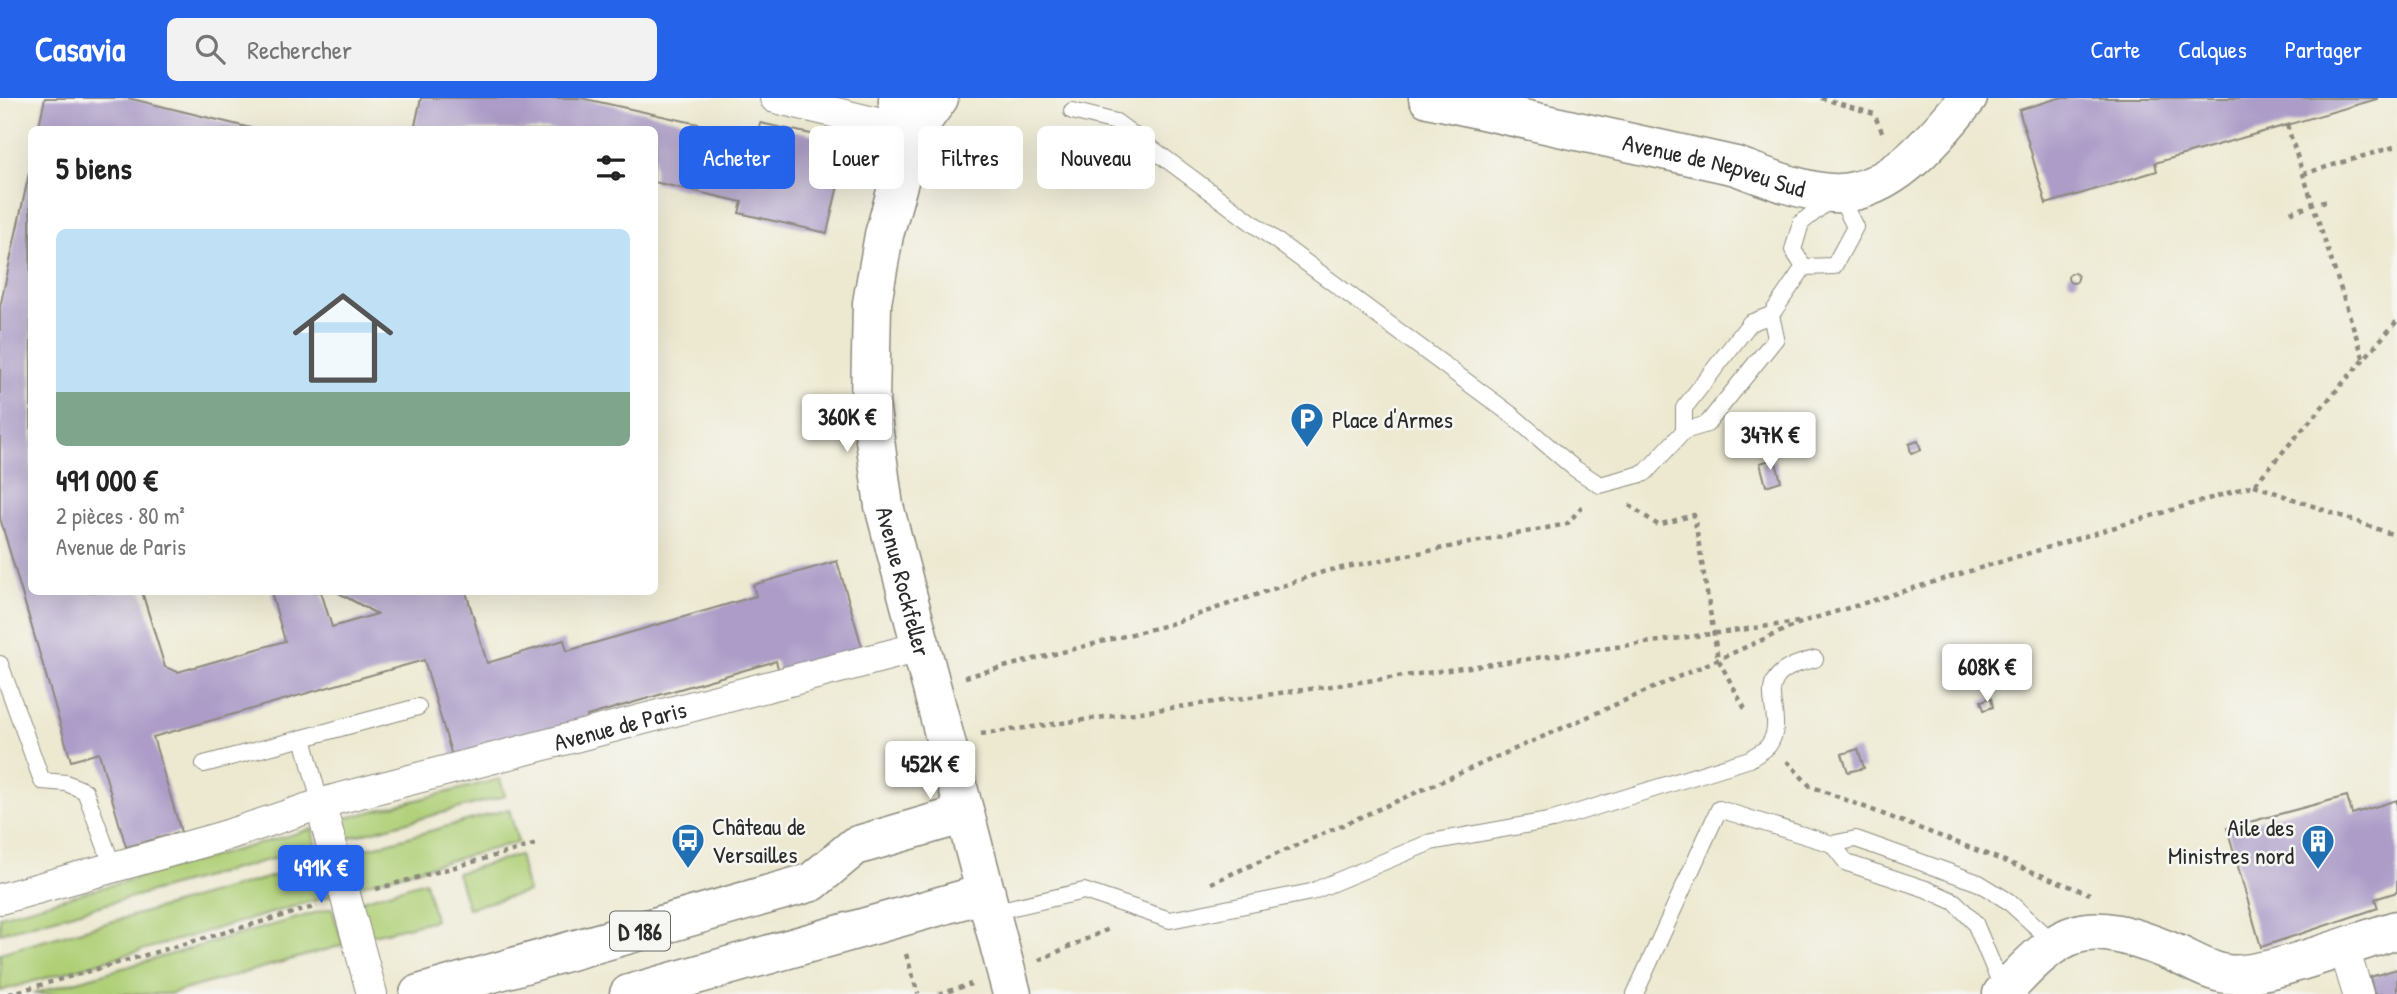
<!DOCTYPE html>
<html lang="fr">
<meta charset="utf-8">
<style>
:root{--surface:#fff;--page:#f2f2f2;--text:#222;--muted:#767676;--line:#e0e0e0;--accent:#2563eb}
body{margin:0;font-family:"Patrick Hand",sans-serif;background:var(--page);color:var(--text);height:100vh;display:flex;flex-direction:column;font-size:26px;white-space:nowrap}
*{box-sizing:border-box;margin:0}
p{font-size:23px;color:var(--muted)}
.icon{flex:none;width:38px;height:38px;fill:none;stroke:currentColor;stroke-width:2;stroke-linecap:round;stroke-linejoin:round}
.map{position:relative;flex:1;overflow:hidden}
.side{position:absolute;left:28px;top:28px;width:630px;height:469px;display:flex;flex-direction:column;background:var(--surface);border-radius:10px;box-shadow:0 7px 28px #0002}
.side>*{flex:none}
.banner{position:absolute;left:679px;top:28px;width:665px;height:63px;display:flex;gap:14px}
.price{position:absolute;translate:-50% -60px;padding:0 16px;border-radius:7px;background:#fff;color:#222;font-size:23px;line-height:46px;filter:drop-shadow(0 2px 4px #0008)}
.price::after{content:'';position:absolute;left:50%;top:42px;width:21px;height:16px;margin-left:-10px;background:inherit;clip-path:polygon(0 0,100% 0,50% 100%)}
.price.active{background:var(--accent);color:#fff}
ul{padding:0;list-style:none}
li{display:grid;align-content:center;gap:14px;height:371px;padding:0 28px}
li+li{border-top:2px solid var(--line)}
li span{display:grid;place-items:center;height:217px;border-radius:10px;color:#555}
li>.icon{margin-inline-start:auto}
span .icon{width:126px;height:126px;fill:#fffc;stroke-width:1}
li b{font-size:30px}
h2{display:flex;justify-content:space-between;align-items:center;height:84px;padding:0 28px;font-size:30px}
.chip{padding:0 24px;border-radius:10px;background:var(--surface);box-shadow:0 7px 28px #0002;font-size:24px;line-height:63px}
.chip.active{background:var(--accent);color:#fff}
header{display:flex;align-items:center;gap:42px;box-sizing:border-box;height:98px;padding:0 35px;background:var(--accent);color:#fff}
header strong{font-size:33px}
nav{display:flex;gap:38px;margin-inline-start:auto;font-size:24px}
.search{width:490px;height:63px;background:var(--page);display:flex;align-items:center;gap:18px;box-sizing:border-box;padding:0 24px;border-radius:10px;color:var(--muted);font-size:26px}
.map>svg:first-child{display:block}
</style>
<header>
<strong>Casavia</strong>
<div class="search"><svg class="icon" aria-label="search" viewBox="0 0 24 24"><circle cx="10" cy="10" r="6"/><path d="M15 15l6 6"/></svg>Rechercher</div>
<nav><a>Carte</a><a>Calques</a><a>Partager</a></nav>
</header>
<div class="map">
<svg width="2397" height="896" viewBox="0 0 2397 896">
<rect width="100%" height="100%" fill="#f6f6f2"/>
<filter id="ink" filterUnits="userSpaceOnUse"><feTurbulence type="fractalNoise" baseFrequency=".0143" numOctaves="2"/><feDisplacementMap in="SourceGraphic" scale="14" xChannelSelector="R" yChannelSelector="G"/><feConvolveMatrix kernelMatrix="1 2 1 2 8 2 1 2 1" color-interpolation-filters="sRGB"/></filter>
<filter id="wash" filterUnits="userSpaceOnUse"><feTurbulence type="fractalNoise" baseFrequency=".00686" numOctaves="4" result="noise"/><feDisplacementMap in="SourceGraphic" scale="28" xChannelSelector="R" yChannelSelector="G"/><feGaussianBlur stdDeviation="1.57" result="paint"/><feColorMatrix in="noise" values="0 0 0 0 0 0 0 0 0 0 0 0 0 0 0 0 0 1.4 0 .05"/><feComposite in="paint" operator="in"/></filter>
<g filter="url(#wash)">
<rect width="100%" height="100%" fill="#ede9d1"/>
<path fill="#afcf76" stroke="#6d7d50" stroke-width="2" d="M500,681L505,698L340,742L334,723Z
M509,711L518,744L353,789L344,757Z
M312,731L316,749L0,835V818Z
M519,757L528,794L468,810L457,775Z
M320,765L330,798L0,893V855Z
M425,783L435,822L369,838L359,803Z
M332,810L343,847L169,896H32Z"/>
<g id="blocks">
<path fill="#ac9cc7" d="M45,0H128L259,32H38Z
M421,0H581L757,39L760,25L848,44L827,135L739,115L742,104L654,84V32H414Z
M2059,0H2377V1L2155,65L2157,73L2046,106L2019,12Z
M30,71L32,494H142L165,569L178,574L285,543L271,494H321L332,529L377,516L337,494H466L487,565L564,542L567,553L756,498L753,487L837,463L863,552L780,577L776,563L587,618L591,633L452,658L424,562L153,639L181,734L126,749L99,655L71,663L0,420V209Z
M2068 180a5 5 0 1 1 10 0a5 5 0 1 1-10 0Z
M1918,343L1921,352L1911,355L1909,346Z
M1775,361L1781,383L1766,388L1760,365Z
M1991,600L1993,609L1984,612L1981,603Z
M1858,651L1864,670L1848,674L1842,656Z
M2347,698L2352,716L2397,702V794L2375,801L2378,810L2261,849L2227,730Z
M2397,871V896H2374L2370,879Z"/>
</g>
</g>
<g filter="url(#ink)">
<use href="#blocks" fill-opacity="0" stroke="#8c8a7e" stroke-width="2"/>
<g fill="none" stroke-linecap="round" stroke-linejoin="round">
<defs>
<path id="lane" d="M1072,13L1116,24L1513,318L1574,370L1600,387L1645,375L1684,333L1707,326L1776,240L1771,217
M1838,95L1855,129L1834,168L1804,169L1793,152L1801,125Z
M1684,333V310L1750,225L1771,217L1804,169
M0,566L42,683L66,685L85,693L113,769
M204,666L303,640
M321,708L303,640L418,609
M1832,746L1847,765L1926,791L1955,804L1975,825L2004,894
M992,814L1084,793L1170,822L1311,794L1431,744L1553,722L1750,661C1755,657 1764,653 1768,648C1793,616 1738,578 1815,561
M1635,896L1719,711L1832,746L1856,741L1979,785L2008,803L2053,844"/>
<g id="street">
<path d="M775,0L898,30"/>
<path d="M321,708L372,896"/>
<path id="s1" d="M0,801L221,739L333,702L920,549"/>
<path d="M2343,847L2358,896"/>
</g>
<g id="secondary">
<path d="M898,0V30L903,63"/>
<path id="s2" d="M939,0L920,26L904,65L884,137L872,205L870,305L884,408L965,716"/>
<path id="s3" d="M1428,0L1736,68C1766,79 1810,97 1841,95C1896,91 1935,39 1968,0"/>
</g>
<path id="primary" d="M419,896L812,784L855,748L965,716L1012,896
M629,896L986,795
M2002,896C2063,828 2085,818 2172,854C2189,861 2209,874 2227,876C2263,881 2358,843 2397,832"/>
</defs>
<use href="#lane" stroke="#8c8a7e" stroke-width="18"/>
<use href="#street" stroke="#8c8a7e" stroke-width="32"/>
<use href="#secondary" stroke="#8c8a7e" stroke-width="41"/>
<use href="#primary" stroke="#8c8a7e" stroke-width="41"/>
<path stroke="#8c8a7e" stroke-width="4.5" stroke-dasharray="5 5" stroke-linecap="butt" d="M1821,0L1874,16L1884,38
M2287,27L2364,262
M2303,76L2397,48
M2323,101L2325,110
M2302,108L2305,116
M2292,111L2295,119
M2254,387L2397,438
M1629,407L1658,427L1694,417L1718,561L1746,613
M965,579L1167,527L1326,473L1567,426L1585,405
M981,636L1798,524
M1787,663L1810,688L2090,796
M1211,785L1805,523L2254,387L2397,223
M376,791L537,746
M906,856L918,896
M1039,862L1111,830
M9,896L317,808
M939,896L971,886"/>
<use href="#lane" stroke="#fff" stroke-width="16"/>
<use href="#street" stroke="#fff" stroke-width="30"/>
<use href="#secondary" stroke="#fff" stroke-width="38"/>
<use href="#primary" stroke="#fff" stroke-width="38"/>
</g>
</g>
<defs>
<symbol id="parking-pin" viewBox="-11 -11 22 30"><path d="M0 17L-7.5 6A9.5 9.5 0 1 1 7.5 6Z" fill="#1f6fb2" stroke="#f6f6f2"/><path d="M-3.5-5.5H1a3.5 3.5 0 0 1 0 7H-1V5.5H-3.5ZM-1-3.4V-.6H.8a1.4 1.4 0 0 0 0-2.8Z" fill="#fff"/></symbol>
<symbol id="bus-pin" viewBox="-11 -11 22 30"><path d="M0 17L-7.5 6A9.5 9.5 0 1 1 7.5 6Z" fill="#1f6fb2" stroke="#f6f6f2"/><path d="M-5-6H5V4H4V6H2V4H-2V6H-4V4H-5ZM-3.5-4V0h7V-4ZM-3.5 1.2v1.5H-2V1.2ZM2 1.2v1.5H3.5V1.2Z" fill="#fff"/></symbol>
<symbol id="building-pin" viewBox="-11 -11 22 30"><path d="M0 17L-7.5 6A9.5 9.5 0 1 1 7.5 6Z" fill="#1f6fb2" stroke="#f6f6f2"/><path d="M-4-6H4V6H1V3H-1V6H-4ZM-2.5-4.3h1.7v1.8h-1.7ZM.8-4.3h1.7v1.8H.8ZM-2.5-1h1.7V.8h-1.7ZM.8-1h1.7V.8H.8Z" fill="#fff"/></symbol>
</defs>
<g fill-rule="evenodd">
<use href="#parking-pin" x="1288" y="302" width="38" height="52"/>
<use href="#bus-pin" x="669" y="723" width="38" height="52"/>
<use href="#building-pin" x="2299" y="724" width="38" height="52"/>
</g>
<g text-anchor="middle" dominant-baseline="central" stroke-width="5" stroke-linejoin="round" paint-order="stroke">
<rect fill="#f6f6f2" stroke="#686867" stroke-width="2" x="610" y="813.5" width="60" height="39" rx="5"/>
<g font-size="23" font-weight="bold" fill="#2b2b2b">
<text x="640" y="833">D 186</text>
</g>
<g font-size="24" fill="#2b2b2b" stroke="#f6f6f2">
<text stroke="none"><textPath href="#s3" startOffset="294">Avenue de Nepveu Sud</textPath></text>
<text stroke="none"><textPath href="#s2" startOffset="500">Avenue Rockfeller</textPath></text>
<text stroke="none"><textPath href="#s1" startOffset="644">Avenue de Paris</textPath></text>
</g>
<g font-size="24" fill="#2b2b2b" stroke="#f6f6f2" text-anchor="start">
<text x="1332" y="321">Place d'Armes</text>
<text x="712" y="728">Château de<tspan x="712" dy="28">Versailles</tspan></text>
<text x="2294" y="729" text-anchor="end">Aile des<tspan x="2294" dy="28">Ministres nord</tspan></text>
</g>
</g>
</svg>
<b class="price" style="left:847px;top:356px">360K €</b>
<b class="price" style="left:1770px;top:374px">347K €</b>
<b class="price" style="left:1987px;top:606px">608K €</b>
<b class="price" style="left:930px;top:703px">452K €</b>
<b class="price active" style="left:321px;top:807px">491K €</b>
<div class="banner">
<a class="chip active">Acheter</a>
<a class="chip">Louer</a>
<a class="chip">Filtres</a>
<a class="chip">Nouveau</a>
</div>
<section class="side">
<h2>5 biens<svg class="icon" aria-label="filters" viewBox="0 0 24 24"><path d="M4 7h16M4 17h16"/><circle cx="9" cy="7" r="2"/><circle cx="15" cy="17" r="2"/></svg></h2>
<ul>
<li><span style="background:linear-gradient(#bfe0f5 75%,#7fa58c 0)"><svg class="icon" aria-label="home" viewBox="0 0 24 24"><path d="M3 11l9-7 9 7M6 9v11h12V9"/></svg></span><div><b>491 000 €</b><p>2 pièces · 80 m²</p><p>Avenue de Paris</p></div></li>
</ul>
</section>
</div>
